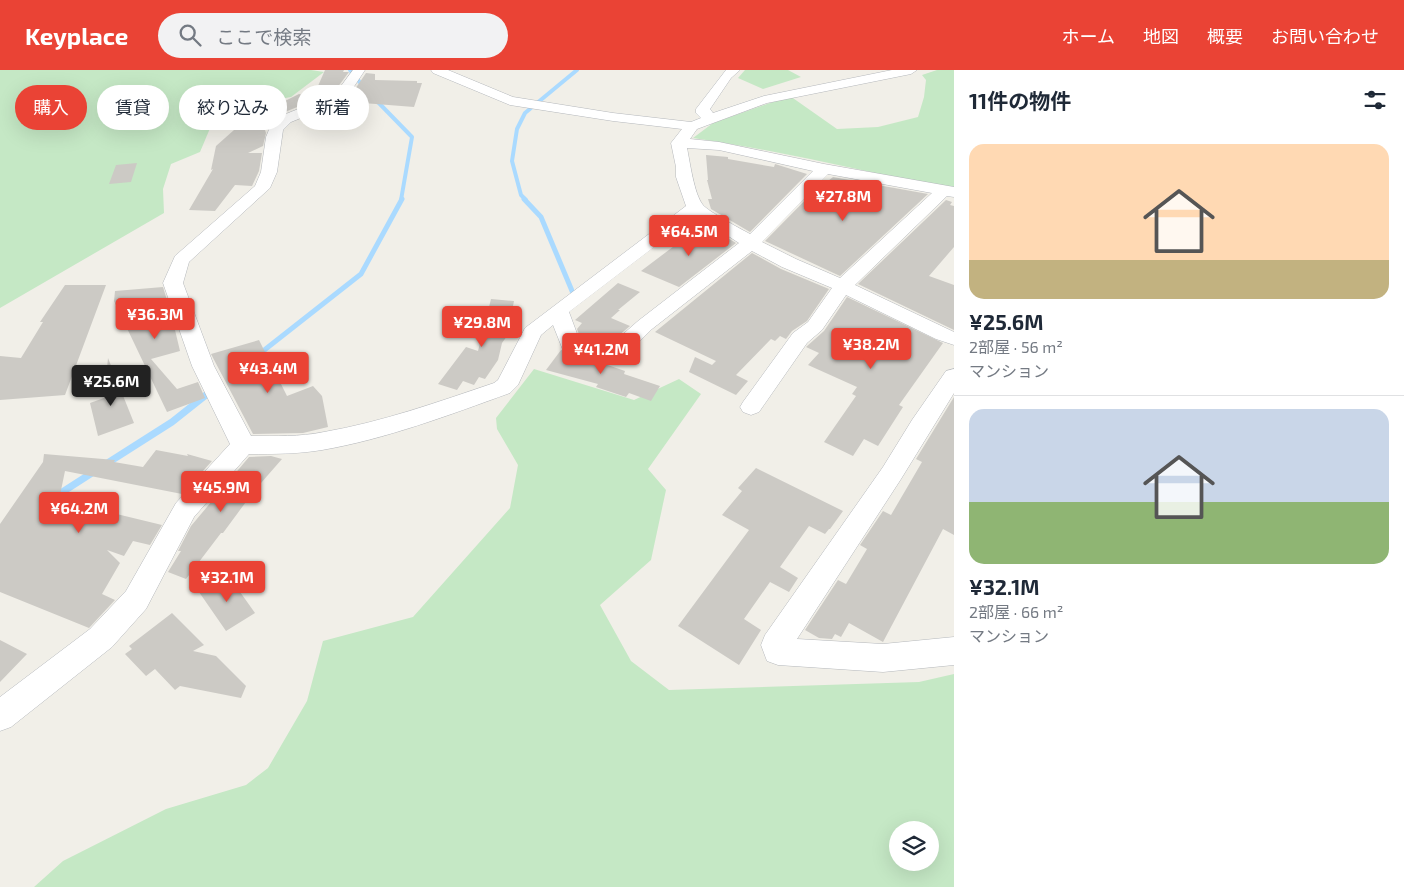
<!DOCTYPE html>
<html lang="ja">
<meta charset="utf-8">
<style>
:root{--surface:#fff;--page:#f2f2f3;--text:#1f2937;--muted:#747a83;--line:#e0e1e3;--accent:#ea4335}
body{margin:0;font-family:"Exo 2","Noto Sans JP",sans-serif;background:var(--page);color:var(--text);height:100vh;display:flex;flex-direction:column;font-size:19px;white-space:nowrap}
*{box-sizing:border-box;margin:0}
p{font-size:16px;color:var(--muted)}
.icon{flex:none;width:28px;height:28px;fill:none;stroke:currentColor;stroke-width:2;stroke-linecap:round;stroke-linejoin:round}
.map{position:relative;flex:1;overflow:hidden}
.details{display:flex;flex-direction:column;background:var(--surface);width:450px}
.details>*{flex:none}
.banner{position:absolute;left:15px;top:15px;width:475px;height:45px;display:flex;gap:10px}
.tools{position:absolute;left:889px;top:751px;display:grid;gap:10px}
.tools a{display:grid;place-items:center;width:50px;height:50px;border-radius:50%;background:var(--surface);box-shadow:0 5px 20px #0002;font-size:25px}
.price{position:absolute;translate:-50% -42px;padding:0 11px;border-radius:5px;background:var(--accent);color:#fff;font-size:16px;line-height:32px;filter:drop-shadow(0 1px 2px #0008)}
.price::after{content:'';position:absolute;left:50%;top:30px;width:15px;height:11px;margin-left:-8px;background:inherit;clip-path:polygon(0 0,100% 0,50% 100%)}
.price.current{background:#222;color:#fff}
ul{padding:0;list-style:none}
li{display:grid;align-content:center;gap:10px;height:265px;padding:0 15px}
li+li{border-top:1px solid var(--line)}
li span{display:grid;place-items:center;height:155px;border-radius:15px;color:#555}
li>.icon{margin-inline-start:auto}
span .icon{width:90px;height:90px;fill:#fffc;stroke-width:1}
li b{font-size:21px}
h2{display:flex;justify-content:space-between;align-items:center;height:60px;padding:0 15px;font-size:21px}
.pill{padding:0 18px;border-radius:22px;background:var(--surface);box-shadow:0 5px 20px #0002;font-size:18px;line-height:45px}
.pill.current{background:var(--accent);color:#fff}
header{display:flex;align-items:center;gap:30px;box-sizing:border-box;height:70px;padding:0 25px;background:var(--accent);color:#fff}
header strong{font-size:24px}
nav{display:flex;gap:28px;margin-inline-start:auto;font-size:18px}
.search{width:350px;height:45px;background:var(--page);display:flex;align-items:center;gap:12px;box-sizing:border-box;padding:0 18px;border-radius:28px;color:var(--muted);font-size:19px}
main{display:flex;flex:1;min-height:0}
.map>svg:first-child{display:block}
</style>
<header>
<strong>Keyplace</strong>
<div class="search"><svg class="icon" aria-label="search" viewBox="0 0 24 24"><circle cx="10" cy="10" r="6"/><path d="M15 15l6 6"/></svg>ここで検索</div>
<nav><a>ホーム</a><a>地図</a><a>概要</a><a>お問い合わせ</a></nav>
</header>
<main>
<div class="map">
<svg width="954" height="817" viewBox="0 0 954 817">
<rect width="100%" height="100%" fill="#f1efe8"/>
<path fill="#c5e8c5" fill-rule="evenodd" d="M0,0H311L324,2L291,27L251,34L241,41L235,40L211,56L200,82L171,94L163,119L164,143L0,238Z
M745,0H788L801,7L763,19L738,8Z
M937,0H954V121C867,101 781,81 693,68L713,53L790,26L837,59L878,57L918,47L924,27L926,10L922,5Z
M534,299L634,330L679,309L701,324L648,399L666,420L651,490L600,535L631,591L669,620L919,612L954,604V817H34L63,791L166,739L246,715L268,698L307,631L323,571L413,547L510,438L518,395L497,359L496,348ZM898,760H930V792H898Z"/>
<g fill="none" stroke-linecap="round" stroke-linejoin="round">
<path stroke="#aadaff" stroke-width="4" d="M350,0L366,20
M373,27L412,67L401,130
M526,130L521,125L512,91L517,59L525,43L577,0"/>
<path stroke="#aadaff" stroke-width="5" d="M524,129L541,147L575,228
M258,285L361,204L402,129"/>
<path stroke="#aadaff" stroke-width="7" d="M106,394L172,352L206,325
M53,428L95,401"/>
</g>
<path fill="#cccac5" d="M325,0H344L343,2H349L334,22L280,44L269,55L263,54L266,63L263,76L248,83H262L259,101L252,116L235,115L215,141L189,140L213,99L211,100L216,76L234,60H230L259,36L261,46L277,35L299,24L303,25L318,16Z
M366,3L375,4V10L417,11V13H422L414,37L363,33L349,42L343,41L327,48L330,38L347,31Z
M706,85L728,87V89L774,97L775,94L807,104L750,162L711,139L708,129H712L707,110H708Z
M137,93L131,112L109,114L116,95Z
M833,107L928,124L840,206L765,171L825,110L828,111Z
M946,130L952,132L950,135L954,136V177L929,206L954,215V260L858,214Z
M698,158L721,166L719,163L736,173L679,217L641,201Z
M752,183L781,199L829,219L807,251L792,261L786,269L780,266L775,271L771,269L736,305L748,311L736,325L689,302L695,287L712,295L716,291L655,262Z
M618,213L640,222L618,240H620L611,248L630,256L612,271L580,267L577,259L582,253L575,250Z
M65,215H106L65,325L0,330V286L21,288L43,252H40Z
M163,217L171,243L180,281L151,289L177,319L198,312L205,328L167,342L114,231L115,221Z
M847,227L943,273L899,335L903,337L878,376L864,369L853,386L824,372L856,326L852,324L857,317L808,295L819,283L806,277L824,261Z
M491,229L514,231L507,266L502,273L498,290L485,309L479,307L474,315L463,311L457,320L438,314L466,277L478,281Z
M259,270L287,326L313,316L322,326L328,357L303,363L253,364L211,284Z
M561,280L598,286L593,290L625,301L624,304L660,316L651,331L629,323L626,327L596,317L598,314L546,300Z
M108,288L134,353L98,366L90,333L104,328Z
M954,327V465L943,459L883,572L849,553L841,567L835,564L832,569L819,568L805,560L838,510L846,514L867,479L860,475L883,441L891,445L922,392L916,389Z
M156,380L188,386L187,384L212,391L182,424L65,401L59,430L162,455L150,475L133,471L124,486L107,480L120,493L102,524L115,530L89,558L0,522V454L43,392L44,384L115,390L114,392L143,397Z
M271,386L282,389L254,421L223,463H221L186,509L168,502L181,481H178L191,456L249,387Z
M756,398L843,441L830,459H829L825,464L809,456L780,497L798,508L789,522L770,512L744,549L761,560L739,595L678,556L749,460L722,445L742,421L738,418Z
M228,505L255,543L226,561L199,522Z
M172,543L204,575L193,581L216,586L246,616L241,628L180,616L175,620L155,599L146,606L125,584L132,579L129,576Z
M0,570L27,584L0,612Z"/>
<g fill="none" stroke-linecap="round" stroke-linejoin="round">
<defs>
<path id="minor" d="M353,0H365L345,30L291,52L283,60L277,102L270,118L189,192L183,213L214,296L251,366C275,366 300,367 324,362C382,352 438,332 494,313L498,310L525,258L686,136L676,107V97L671,73L682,59L613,51L510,35L433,3L431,0H448L513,27L613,43L691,52L701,48L696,43V39L726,0H740L731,8L710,39L713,43L764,26L892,0H917L911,4L767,33L697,59L690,69L719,72L824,94L954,117V127L947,126L855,215L954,262V275L936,269L846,225L822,260L807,273L759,342L751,345L743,342L740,337L743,332L793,263L808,252L832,218L782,197L752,181L652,259L625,285L618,287L563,280L553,255L541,265L518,315L510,323C449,345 386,369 322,380C298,384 274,384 249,384L194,447L146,539L112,577L11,657L0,661V627L90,559L126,521L176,433L230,374L192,296L163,213L175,186L255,116L261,102L266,67L271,55L281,46L335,24ZM687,78L719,80L813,101L750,164C739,158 709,142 703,135C694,124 690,92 687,78ZM828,104L932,123L840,208L796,189L762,172ZM696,145L739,173L638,251L613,273L579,269L569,242Z
M954,299V323L901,409L797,569L883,574L954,567V595L883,602L778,595L767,591L761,575L765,565L883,397L912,350L946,301Z"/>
</defs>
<use href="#minor" stroke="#b5b8bc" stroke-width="1"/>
<use href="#minor" fill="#fff" fill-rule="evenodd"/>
</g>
</svg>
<div class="tools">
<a><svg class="icon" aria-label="layers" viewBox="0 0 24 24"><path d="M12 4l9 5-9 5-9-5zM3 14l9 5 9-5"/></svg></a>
</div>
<b class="price" style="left:843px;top:152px">¥27.8M</b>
<b class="price" style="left:689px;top:187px">¥64.5M</b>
<b class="price" style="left:155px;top:270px">¥36.3M</b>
<b class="price" style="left:482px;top:278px">¥29.8M</b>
<b class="price" style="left:871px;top:300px">¥38.2M</b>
<b class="price" style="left:601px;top:305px">¥41.2M</b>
<b class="price" style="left:268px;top:324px">¥43.4M</b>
<b class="price current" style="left:111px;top:337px">¥25.6M</b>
<b class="price" style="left:221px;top:443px">¥45.9M</b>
<b class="price" style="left:79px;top:464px">¥64.2M</b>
<b class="price" style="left:227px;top:533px">¥32.1M</b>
<div class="banner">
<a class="pill current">購入</a>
<a class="pill">賃貸</a>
<a class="pill">絞り込み</a>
<a class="pill">新着</a>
</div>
</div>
<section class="details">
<h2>11件の物件<svg class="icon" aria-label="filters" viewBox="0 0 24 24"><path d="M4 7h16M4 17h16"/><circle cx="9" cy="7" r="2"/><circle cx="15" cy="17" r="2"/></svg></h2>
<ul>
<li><span style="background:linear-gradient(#ffd9b3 75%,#c2b280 0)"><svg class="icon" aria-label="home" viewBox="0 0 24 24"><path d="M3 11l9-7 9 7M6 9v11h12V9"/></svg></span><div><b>¥25.6M</b><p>2部屋 · 56 m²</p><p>マンション</p></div></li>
<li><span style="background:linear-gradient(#c9d6e8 60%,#8fb573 0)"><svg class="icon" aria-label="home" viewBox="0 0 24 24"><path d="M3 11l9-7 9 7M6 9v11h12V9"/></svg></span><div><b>¥32.1M</b><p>2部屋 · 66 m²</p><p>マンション</p></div></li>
</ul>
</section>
</main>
